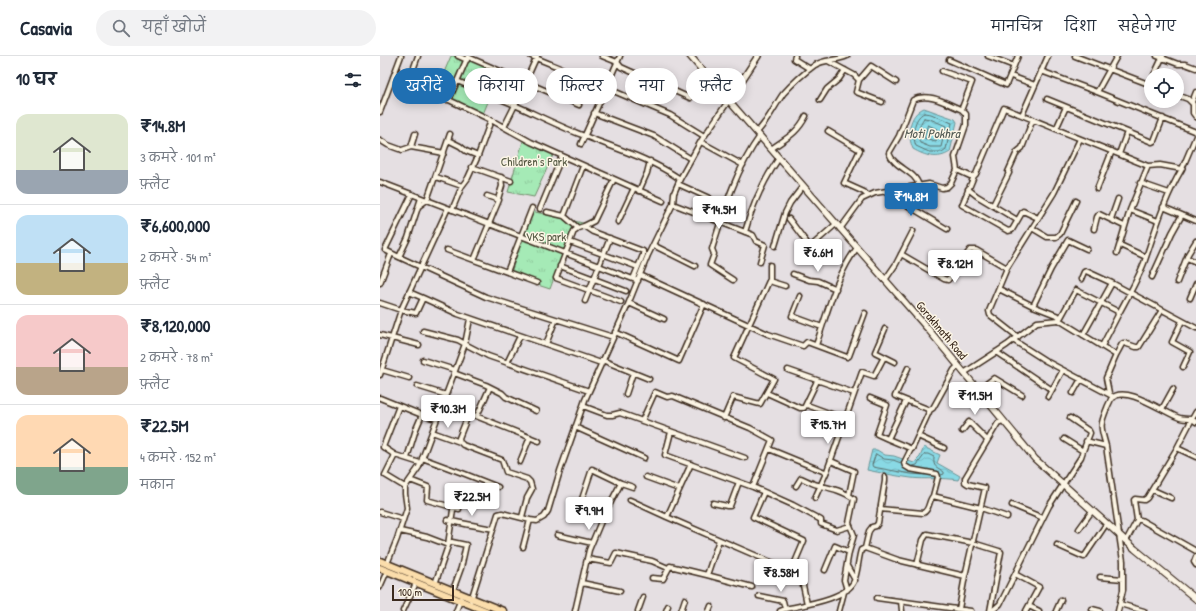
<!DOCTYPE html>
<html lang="hi">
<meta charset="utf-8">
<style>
:root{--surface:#fff;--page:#f2f2f3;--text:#1f2937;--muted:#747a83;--line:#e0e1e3;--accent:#1f6fb2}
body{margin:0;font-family:"Patrick Hand","Playpen Sans Deva",sans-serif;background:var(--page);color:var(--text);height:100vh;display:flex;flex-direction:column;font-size:15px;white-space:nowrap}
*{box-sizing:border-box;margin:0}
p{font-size:13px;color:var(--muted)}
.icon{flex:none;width:22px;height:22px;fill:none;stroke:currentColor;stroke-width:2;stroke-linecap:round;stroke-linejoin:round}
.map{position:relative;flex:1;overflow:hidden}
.sheet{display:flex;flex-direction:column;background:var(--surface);width:380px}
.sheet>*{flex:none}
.banner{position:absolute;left:12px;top:12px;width:380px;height:36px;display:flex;gap:8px}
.buttons{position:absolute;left:764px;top:12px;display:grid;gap:8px}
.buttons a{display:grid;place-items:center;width:40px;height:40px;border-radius:50%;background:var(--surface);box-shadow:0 2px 10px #0003;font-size:20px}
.scale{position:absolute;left:12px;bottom:10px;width:62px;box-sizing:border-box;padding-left:4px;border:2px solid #3b2a1e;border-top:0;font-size:11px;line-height:14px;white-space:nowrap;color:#3b2a1e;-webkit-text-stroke:3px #fcf5e5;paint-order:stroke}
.price{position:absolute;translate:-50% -34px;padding:0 9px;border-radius:4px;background:#fff;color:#222;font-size:13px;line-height:26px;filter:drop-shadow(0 1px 2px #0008)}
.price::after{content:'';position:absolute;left:50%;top:24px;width:12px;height:9px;margin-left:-6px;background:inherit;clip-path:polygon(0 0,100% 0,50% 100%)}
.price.on{background:var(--accent);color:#fff}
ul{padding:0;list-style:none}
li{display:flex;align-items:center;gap:12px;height:100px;padding:0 16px}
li+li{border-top:1px solid var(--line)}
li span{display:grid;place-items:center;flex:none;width:112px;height:80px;border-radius:12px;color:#555}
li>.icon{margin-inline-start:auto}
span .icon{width:48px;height:48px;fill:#fffc;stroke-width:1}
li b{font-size:17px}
h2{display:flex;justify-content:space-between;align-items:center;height:48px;padding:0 16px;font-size:17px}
.chip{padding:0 14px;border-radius:18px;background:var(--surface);box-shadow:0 2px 10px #0003;font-size:14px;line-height:36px}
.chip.on{background:var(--accent);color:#fff}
header{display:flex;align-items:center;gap:24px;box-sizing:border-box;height:56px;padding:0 20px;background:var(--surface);border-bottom:1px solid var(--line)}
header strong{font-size:19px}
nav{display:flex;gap:22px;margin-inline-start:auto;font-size:14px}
.search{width:280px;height:36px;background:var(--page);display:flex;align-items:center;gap:10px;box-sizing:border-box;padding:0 14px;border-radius:22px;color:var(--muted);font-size:15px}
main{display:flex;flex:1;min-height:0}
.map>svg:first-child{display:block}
</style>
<header>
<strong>Casavia</strong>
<div class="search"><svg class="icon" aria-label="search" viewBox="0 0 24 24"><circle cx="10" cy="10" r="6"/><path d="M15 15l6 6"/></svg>यहाँ खोजें</div>
<nav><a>मानचित्र</a><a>दिशा</a><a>सहेजे गए</a></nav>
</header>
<main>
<section class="sheet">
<h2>10 घर<svg class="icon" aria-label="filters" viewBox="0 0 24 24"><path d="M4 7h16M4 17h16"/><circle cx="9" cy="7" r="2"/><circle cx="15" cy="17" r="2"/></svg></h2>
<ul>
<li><span style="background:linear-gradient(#dfe7d0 70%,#9aa5b1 0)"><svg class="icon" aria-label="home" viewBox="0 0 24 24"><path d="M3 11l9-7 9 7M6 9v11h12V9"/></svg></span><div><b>₹14.8M</b><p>3 कमरे · 101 m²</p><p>फ़्लैट</p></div></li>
<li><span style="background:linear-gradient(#bfe0f5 60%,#c2b280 0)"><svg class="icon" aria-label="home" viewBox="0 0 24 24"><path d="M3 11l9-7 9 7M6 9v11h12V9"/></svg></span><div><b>₹6,600,000</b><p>2 कमरे · 54 m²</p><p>फ़्लैट</p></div></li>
<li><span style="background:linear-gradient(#f6c9c9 65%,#b9a48a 0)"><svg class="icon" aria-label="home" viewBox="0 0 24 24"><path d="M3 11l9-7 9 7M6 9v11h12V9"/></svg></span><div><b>₹8,120,000</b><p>2 कमरे · 78 m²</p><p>फ़्लैट</p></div></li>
<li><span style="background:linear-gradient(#ffd9b3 65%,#7fa58c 0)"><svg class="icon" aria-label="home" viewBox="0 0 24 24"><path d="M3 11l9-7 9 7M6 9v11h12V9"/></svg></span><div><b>₹22.5M</b><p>4 कमरे · 152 m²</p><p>मकान</p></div></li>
</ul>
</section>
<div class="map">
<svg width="816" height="555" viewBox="0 0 816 555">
<defs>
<pattern id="grass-tufts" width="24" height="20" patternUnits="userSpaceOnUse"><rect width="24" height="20" fill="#a5eab6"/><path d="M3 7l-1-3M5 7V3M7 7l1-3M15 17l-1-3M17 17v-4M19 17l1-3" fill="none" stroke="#8fc99c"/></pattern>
<pattern id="water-waves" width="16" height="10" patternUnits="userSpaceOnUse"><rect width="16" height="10" fill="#89d9e5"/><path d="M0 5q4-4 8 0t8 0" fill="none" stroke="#77bac4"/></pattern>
</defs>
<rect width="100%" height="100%" fill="#e5dfe2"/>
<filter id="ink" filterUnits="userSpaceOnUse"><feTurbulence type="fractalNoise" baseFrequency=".025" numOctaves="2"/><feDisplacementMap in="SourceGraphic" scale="8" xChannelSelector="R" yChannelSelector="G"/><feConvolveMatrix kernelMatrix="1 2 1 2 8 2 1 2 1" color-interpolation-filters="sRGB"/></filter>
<g filter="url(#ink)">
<path fill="url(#grass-tufts)" stroke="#708a6a" d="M71,0H84L120,17L103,58L56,35Z
M144,82L174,97L154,141L128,136Z
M151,155L207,168L196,171L191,175L170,233L130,220Z"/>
<path fill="url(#water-waves)" stroke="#6a9395" d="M544,52L575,63L577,66L570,96C558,104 545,100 533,93C527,79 528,59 544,52Z
M544,391L560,399L557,407L580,420L578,424C562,421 547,424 531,422C516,420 501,417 487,414L492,394H497L505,399L514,400L534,407L540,401Z"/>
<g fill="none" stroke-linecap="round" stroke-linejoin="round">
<path stroke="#5a706e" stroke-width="1" d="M544,57L551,58L572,67L566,93L562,96H549L536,90C532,80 533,62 544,57Z
M544,62L550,63L566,70L561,91H550L540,87C537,80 539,68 544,62Z
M548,69L559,74L556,85L544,82L547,71Z
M521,407L513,404L504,403L496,398L495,400L492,409L493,411L531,418L545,419
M533,410L537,409L545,398H548L554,401C553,412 556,410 564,416V418L561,419"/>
<defs>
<path id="minor" d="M78,0L87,4
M151,0L210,24
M157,0L135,49C157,59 179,70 202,79C237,93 269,102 300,123
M222,0L237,6L241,11L310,42
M415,0L414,3L430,13
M608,0L634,10
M695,0L771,29
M777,0L798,8H805L816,12
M88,1L199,49
M569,4L626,29L638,0
M448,5L474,19L479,24L476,36L502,46
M34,11L38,0
M661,15L717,36L816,76
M774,19L783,0
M631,20L655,29
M13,21L64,44H69L111,64L151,86L234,123
M479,24L491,10L516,26
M77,25L135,49L124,71
M210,25L290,59L324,80
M717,36L737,0
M797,39L808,43L813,48V57L816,61
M667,43L772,86L774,85L783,62
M69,44L88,0
M440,44L447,33L459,23L465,14
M812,46L816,36
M0,56L21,0
M214,57L274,80L311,103
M642,59L668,0
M676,73L686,51
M448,75L480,94L464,127L484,136L488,140
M377,76C388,65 394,51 403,38C412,28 424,17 435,9C444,3 457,5 467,0
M35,78L31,91L64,97
M0,84L8,89L19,93
M321,86L363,109
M201,88L240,0
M391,93C406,82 417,78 426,60
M22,94L31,91
M739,98L747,76
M98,100L111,64
M92,111L131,125
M577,114L575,101L586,69V58L581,53
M628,116L637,96L642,92L653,63
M594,120L582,149L628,175L632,174L643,155L658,162
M56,121L82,130L88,122L98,100L86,95L80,90L68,84
M0,126L258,225
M760,127L789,137
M298,128L329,142
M539,130C536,115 514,112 509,97L519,80L533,44C548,36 566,47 580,53L582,52L592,26L562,15
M588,133L597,140L637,164
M717,133L732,95
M259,135L267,117L270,105
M505,136L567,173
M41,142L28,182L19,201L106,241L233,281
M118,143L122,130L121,121
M293,148L373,179L376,185L385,189L380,206
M613,149L629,117
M39,150L47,144L70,78
M783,151L816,165
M160,153L182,100
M72,154L82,130
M750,154L778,165
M167,156L184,160
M409,163L430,191L456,168
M731,163L738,143
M238,166L254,132
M204,170L213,176L263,195V199L253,223
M198,172L184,160L203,110
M652,172L667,181H676L680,178L696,145
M460,173L482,143L495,137L549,128L562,132L567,131L571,127L577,114L590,120H594L596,118L624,52L768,110L780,109L802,113L816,80
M714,173L717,161L719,158L744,170
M365,176C372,150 384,124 399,102
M190,186L258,211
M273,189L315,210
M740,189L766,201
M395,190L405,157L410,147L423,130
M707,193L688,184L671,213L653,250L681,261L696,234L737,255L738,259L722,290
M67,194L157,227
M737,197L750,154L768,110
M521,198L564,223L568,224L590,194H596L627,212
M19,201L5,194L32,138
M807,202L816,206
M94,204L119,144L107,140
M180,210L246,235
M127,216L152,152
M413,218L429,224L438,225L456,233
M260,219L388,278L423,290L427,286L467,301L469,300L485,257
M772,221L792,177L802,159
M701,223L704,216L706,215L732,227L816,272
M353,224L330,209L334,198L332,193C344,154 356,113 380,80
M390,224V209
M505,224L516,208L533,175
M797,226L808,198L816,185
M0,227L11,198
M619,233L653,250
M29,236L43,242
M420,240L412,260L442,271
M810,242L816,228
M205,245L230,182
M241,246L176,222L194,175L198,172L204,170L214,165L234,123L283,145
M0,247L21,254L68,152
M249,247L284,263
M738,259C747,242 757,225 764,207C775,175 784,143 802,113
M90,263L85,288L108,300L209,335
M679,264L736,299L726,322L729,337
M802,265L792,286L810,296L803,311
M505,273L495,296L515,306
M235,276L299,305L324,248
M0,279L39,289
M703,279L732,227
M638,281L610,259L609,255L627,212L674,137L700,83
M633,284L666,305L734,341
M166,288L176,263
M436,289C447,258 457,217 477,192
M616,296L672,334
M736,299L742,288L744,287L756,291H759L782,254
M43,304L75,314
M222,304L269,323
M127,307L140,280
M528,312L515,340L550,354L553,352L574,314L578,310
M2,314L29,322
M408,314L474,337
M74,317L106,329L122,337L126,341L156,355
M584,317L627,289L657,266L678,264L681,261
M0,319L21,254L36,257L43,242L78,258L221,307
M37,330L66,339
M598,334L614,322L642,339
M387,337L420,352H424L437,325
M693,337L701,323
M246,338L253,317
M668,341L683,314
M0,342L42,359L57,363
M490,342L507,349L497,378L508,383L526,345
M63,347L159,385
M427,349L465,363
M203,350L227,359H232L240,357L365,402
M782,353L793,333
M89,357L79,382L80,386L83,389L122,404L126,416L147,423L150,426L152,433L147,442L142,461
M97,360L110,331
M344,362L353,341L380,348L394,323L354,302L389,225L405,230
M690,362L709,375L710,377L703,395
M262,365L275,336L287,341L293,340L370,372L392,384L373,431L285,399L291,376
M195,371L264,402
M582,375L589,366L607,384
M52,376L80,386
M538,380L564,392
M508,383L532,393L550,354
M706,385L726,390
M797,392L816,401
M389,393L445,416L447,415L482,316L494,320L504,301
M531,393L524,407L525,410L530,413L557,418L558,421L553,440
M15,399L3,391L19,350
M27,402L36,373L42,359
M42,402L85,418L118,431
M451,405L474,415L469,439
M140,406L150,381
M266,421L299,433
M30,424L48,431L47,444L79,453
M416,430L421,422C426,424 432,428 438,429C450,432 464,435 474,443L469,467L474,479L469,496L464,524L467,534
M25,431L5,419L15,399L40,407
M373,431L413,449L441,464V468L457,474L470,470
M773,434L791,442
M384,436L373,461L424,485L413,511
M435,442L447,415
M250,444L287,461L311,408
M333,447L347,450H350L359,426
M632,449L663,462
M500,453L543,457C550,454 548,445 553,440L601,452L627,461
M0,456L23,463
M225,459L200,449L212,413L241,427
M287,461L393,507L413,511L417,514L421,520L427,548
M67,464C83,468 98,470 113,473
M757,464L754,444L755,443L764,444L767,442L797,392L812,363L816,366
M699,473L712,455
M20,475L47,481L68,489L73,454
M177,479L212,487
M746,485L757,464H761L816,495
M677,489L704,501L727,467
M143,491L150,464L157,465L164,461L168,455L180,415L205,344L247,251L268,199L293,148L294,137L300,123L321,85L349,44
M485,492L489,475L492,471L496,470L498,467L505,425V421
M816,501L814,506L816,509
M207,503L231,507L236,497L272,505L288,512
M7,508L17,483L27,452L25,438V431L39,411L85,288L78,284L43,275
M537,509L543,484L547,478L593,487L619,495L621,496L610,555
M467,510L475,524
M445,514L455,490L469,496
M635,518L659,531L646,555
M327,519L339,484
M720,521L743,523
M272,522L283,523L290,510L327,519L372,531
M202,527L240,535
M55,528L69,487L72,486L86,489L81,512L73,534
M0,531L7,515
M379,540L403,545L405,553
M497,542L591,555
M91,544L118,458L122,457L150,464
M521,545L522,555
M740,548L764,555
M649,550L659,555
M579,553L585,520
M712,553L720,555
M23,555L36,527
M76,555L81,543
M195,555L209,494L222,463L241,427L253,431
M258,555L263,541
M286,555L288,550
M301,555L305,543
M329,555L331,550
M400,555L405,553C423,549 467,543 474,525C478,515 478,504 481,494L485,492L518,504L585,520L605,432L588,428L585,426V422L618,367L623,365
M459,555L464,536
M612,555L620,548L669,450L701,401L703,395L684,383
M676,555L681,544
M738,555L743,534V505L726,390C721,371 719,371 727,352C728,349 730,346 731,343C745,327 786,358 800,362C803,363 808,363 812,363L816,356"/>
<path id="tertiary" d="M349,44L378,0"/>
<path id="secondary" d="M310,0L548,273L655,403L755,493L816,543"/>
<path id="primary" d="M0,505L123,555
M0,512L106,555"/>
</defs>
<use href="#minor" stroke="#3b2a1e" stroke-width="7"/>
<use href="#tertiary" stroke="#3b2a1e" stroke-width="8"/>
<use href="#secondary" stroke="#3b2a1e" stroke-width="8"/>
<use href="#primary" stroke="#3b2a1e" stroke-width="9"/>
<use href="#minor" stroke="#fcf5e5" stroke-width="4"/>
<use href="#tertiary" stroke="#fcf5e5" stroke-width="5"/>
<use href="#secondary" stroke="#fcf5e5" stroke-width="5.5"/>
<use href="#primary" stroke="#fbddab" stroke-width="6"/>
</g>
</g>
<g text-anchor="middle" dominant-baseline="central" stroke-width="3" stroke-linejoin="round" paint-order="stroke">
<g font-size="12" fill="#565a44" stroke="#fcf5e5">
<text x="154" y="105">Children's Park</text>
<text x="166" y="180">VKS park</text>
</g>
<g font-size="12" fill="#3b2a1e" stroke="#fcf5e5">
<text transform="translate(562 274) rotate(50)">Gorakhnath Road</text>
</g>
<g font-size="13" font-style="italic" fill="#4e5650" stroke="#fcf5e5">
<text x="552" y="77">Moti Pokhra</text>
</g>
</g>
</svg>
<div class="buttons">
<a><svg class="icon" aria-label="locate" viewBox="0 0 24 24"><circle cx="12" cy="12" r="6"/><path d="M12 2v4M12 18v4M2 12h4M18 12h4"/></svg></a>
</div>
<div class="scale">100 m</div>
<b class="price on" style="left:531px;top:161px">₹14.8M</b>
<b class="price" style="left:339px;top:174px">₹14.5M</b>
<b class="price" style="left:438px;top:217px">₹6.6M</b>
<b class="price" style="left:575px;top:228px">₹8.12M</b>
<b class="price" style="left:595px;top:360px">₹11.5M</b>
<b class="price" style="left:68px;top:373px">₹10.3M</b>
<b class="price" style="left:448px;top:389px">₹15.7M</b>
<b class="price" style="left:92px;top:461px">₹22.5M</b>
<b class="price" style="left:209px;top:475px">₹9.9M</b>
<b class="price" style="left:401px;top:537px">₹8.58M</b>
<div class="banner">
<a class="chip on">खरीदें</a>
<a class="chip">किराया</a>
<a class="chip">फ़िल्टर</a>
<a class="chip">नया</a>
<a class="chip">फ़्लैट</a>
</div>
</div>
</main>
